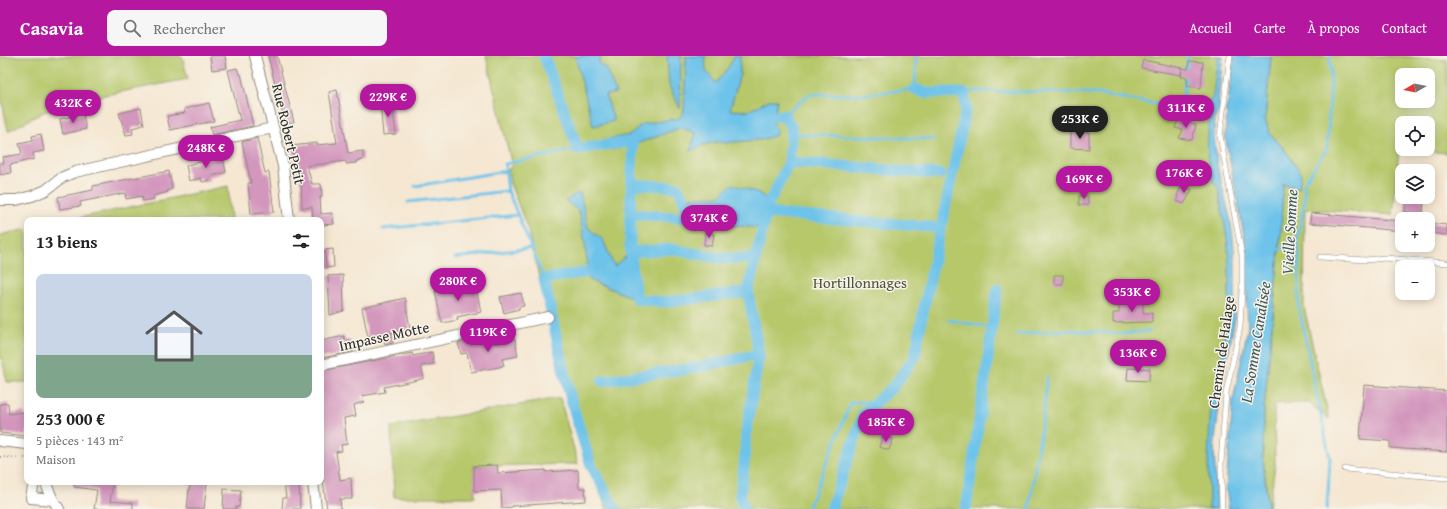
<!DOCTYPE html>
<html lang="fr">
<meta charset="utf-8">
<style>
:root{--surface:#fff;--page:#f6f6f6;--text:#202124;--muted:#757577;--accent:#b5179e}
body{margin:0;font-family:"Gentium Book Plus",serif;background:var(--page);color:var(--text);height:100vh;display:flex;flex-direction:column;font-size:15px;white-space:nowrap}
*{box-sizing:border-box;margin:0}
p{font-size:13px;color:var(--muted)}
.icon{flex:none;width:22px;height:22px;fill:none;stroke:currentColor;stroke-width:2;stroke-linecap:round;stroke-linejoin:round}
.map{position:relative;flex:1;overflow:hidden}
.details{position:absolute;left:24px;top:161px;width:300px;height:268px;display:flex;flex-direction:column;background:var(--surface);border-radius:8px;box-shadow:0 2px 10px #0003}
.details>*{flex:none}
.needle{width:26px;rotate:261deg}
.controls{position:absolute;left:1395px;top:12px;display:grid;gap:8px}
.controls a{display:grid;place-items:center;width:40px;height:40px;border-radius:8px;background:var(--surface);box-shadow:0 2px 10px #0003;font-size:20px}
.price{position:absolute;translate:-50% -34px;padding:0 9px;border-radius:14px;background:var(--accent);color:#fff;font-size:13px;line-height:26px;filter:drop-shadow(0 1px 2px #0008)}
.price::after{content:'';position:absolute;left:50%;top:24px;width:12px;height:9px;margin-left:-6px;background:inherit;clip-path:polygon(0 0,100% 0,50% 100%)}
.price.on{background:#222;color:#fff}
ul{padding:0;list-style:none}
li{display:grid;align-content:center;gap:8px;height:212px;padding:0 12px}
li span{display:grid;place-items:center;height:124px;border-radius:8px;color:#555}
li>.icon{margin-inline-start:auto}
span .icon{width:72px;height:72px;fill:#fffc;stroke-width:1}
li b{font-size:17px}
h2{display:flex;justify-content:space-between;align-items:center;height:48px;padding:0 12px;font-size:17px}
header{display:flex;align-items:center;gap:24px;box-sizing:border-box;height:56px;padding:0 20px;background:var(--accent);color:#fff}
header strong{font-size:19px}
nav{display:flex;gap:22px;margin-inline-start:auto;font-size:14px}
.search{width:280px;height:36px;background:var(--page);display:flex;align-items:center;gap:10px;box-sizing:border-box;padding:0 14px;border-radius:8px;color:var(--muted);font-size:15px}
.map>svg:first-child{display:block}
</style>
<header>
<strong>Casavia</strong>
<div class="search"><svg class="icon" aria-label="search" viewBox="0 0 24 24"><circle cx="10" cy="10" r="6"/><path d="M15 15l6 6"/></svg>Rechercher</div>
<nav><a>Accueil</a><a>Carte</a><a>À propos</a><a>Contact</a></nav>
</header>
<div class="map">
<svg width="1447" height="453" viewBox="0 0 1447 453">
<rect width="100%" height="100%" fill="#f7f3e8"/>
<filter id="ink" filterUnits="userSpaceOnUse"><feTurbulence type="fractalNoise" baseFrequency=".025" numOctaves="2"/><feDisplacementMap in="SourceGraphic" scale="8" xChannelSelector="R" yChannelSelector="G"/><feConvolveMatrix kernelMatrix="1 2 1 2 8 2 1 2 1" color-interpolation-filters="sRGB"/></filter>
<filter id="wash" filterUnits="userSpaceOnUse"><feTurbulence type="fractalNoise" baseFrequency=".012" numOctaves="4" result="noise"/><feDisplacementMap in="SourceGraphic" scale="16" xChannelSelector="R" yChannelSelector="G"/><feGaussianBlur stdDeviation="0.9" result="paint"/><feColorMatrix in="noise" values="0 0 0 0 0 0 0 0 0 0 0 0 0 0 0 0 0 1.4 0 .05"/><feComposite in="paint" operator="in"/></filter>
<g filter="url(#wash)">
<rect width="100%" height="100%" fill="#f5e7d2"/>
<path fill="#b6c86b" stroke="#707a4b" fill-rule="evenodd" d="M0,0H182L188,23L100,40L46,55L8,75L0,35Z
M486,0H1221L1211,87L1229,164L1233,265L1216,349L1212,403L1214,453H607L590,413L575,359L547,255L528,174L510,127L508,113L512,110Z
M1271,0H1397L1447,4V97L1399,93L1393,159L1305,153L1304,251L1329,363L1309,347L1274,348L1275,409L1269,453L1263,403L1264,354L1281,175L1283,128L1299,132L1284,93L1269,76L1265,63ZM1402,19H1428V45H1402ZM1402,67H1428V93H1402Z
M228,130L231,164H69Z
M27,173V326H7L2,303H0V179Z
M560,342L578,408L474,410L475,441H394L391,371Z"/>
<path fill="#6dc3ea" stroke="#4c778a" d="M575,0H601L599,7L606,13L616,37L606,39L614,65L593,70Z
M667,0H681L680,53L669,29Z
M686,0H705L706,15L716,27L728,12L735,0H740V18L730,54L748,55L769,44H777L773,68L777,73L775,80C760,85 741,85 725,87C714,83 700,91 690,95L696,77L680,72L636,88L611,94L609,83L630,79L642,68L680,62L684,55Z
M1218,0H1223L1218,45L1220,51L1215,63L1214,81L1218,114L1230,162L1233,182L1235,207V262L1222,330L1216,375L1214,394L1217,453H1209L1208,404L1211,346L1216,331L1229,254V208L1227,182L1218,131C1203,119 1208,74 1210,56L1207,51V48L1211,44L1213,39Z
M1234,0H1271L1265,63L1269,76L1284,93L1301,117L1299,132L1283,128L1281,175L1264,354L1263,403L1268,453H1229L1226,432L1233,344L1248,272L1244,180L1227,90L1225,78L1227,59L1225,55L1228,47Z
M732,128L759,137L769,145L763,167L759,172L685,165L687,161L683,141L720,140Z
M580,137L588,172L603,184L614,210L631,196L636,243L589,224L585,187L579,155L565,145L576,138Z"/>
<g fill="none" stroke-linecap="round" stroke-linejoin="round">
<path stroke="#6dc3ea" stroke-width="3" d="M1186,15L1188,0
M964,37L977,35L1092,37L1157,48L1211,50
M1183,48L1185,23
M784,59L810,38L857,39L915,33L916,0
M792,78L934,83
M415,130L506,115
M408,146L508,135
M383,173L518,159
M1277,194L1297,186
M455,202L531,192
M544,223L508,135L505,108L578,93
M949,264L992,272
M1017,278L1067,274L1123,278L1150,275
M808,453L851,346H876
M1029,453L1044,354L1047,321
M1327,453L1330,403L1299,252V197L1297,186L1305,142L1304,127L1327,92L1331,26L1330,0"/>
<path stroke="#6dc3ea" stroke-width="11" d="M544,0L578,93L633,85L631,138L630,190L636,243L666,246L748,236L759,298L746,378L744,411L740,439L744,453
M789,106C839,109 890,115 940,118
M631,128L677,131L683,141L687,162
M766,157L931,171
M631,158L702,163
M631,196L671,193L719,202L755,203
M601,214L544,223L563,312L575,358L591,409L615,453
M748,236L769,145L773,139L789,106L792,72L784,59L761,62
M602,325L695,312L759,298
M831,453L864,356L893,331L915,301L924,251L961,77L966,53L964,37H926L915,33
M966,453L988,303L997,233"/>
</g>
<g id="blocks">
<path fill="#d396bd" d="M210,0H225L227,12L212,14Z
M268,0H277L294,66L285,67Z
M1143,4L1182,12L1181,19L1141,12Z
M1189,5L1203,6L1201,32L1187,30V21H1181L1182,12L1188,13Z
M237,12L239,18H241L253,70L212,79L210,71L240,64L228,14Z
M337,34L348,97L363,95V104L356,105V107L346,108V105L307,110L312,128H321L322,141H320L321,158L332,157L334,168L321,169V164H313L312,151L302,152L301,128L291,90L317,87V89L337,87L329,36Z
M392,45L396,78L383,79L380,46Z
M209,47L214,65L170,74L167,60L185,57L184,53Z
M141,52L144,69L132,72L133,78L126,79L119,57Z
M83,58L86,73L63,78L60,63Z
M1179,62L1196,69L1192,84L1179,82L1183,74L1175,72Z
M1070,76H1089V93L1070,92Z
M41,78L44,95L33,97L34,103L10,109L11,117L0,119V107H4L3,101L22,98L19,87L33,84L32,80Z
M257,82L265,117L269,116L274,156L251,158L248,127H251L242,86Z
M223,101L226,116L209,121L210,124L202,126L201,122L189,125L186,109Z
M169,115L172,133L167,135L168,136L153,140L154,143L143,145L142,140L126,143L125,137L80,146L81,150L60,153L58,141L93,134V130Z
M1182,129L1192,134L1184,148L1177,145L1178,137Z
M1079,140H1088V149H1079Z
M1406,141L1424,143L1423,158L1405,156Z
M1311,157L1402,165V175L1310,167Z
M1428,167L1447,169V179L1428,177Z
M705,177L714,178L712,190L704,189Z
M333,193L334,211L326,212L325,194Z
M343,219L344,255L330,259L328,220Z
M1054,219H1063V228H1054Z
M477,226L479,236H477L481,256L457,261L458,264L442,267L435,235Z
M521,237L524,250L519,251V253L504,257L500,241Z
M405,242L410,273L391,277L393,287L385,289L383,278L368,281L362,252Z
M1131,243H1143V257H1152V266L1113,267V257H1119V247H1131Z
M344,280L345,284H350L353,296L321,302V285Z
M492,280L494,288L515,283L518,300L502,303L504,309L499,311L471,316L467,297L461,298L458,287Z
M432,296L434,308L421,310L424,322L418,324L384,331L385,336L362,340L364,346L354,349L356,360L344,362L347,388L341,389L342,395L336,396L340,424L351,422L352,443H340L341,453H327L321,411V315L412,297L413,300Z
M1128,312L1150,313L1149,325L1127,324Z
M1364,329L1447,335V396L1390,392V385L1360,383Z
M8,347L9,358L24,356L25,360H27V380L0,377V348Z
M883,380L893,383L889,394L879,391Z
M497,409L498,417L546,414V416L578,414L579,432H585L586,445L512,450V451L502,452L501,434L474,435V410Z
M74,426H113L110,445L133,447V453H94L97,434L74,431Z
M192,426H207L204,453H187L189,433Z
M284,426H299L300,453H282L283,442H286Z
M224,433L241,434L239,451H236V453H223Z"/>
</g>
</g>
<g filter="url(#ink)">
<use href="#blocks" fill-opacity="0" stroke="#90897e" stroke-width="1"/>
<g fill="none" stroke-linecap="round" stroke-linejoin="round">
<defs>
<path id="service" d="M1320,201L1366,204L1385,202L1447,207
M1345,413L1447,422
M1222,453L1221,407L1226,337L1240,271L1242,233V199L1220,80L1230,0"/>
<path id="minor" d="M255,0L283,110L289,164
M0,144H16L32,140L46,134L63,121L75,116L273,72
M321,309L548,261
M0,385L27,388
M34,426L31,442L53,444L45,426
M313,426L316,453
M53,444L59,453"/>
</defs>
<use href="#service" stroke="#90897e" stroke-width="6"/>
<use href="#minor" stroke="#90897e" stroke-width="12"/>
<path stroke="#90897e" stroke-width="2" stroke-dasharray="1 3" stroke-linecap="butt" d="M0,401L27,402"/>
<use href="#service" stroke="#fff" stroke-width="5"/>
<use href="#minor" stroke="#fff" stroke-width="10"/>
</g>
</g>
<g text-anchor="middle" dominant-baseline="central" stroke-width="3" stroke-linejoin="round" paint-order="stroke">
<g font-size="15" fill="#2b2b2b" stroke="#f7f3e8">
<text transform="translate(289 78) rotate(77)">Rue Robert Petit</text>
<text transform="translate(384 280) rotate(-12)">Impasse Motte</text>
<text transform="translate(1221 296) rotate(-82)">Chemin de Halage</text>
</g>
<g font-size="15" fill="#4e523b" stroke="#f7f3e8">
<text x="860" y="226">Hortillonnages</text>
</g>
<g font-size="16" font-style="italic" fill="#3f5964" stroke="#f7f3e8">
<text transform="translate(1289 176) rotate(-87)">Vieille Somme</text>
<text transform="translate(1255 286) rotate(-81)">La Somme Canalisée</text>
</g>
</g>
</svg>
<div class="controls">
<a><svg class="needle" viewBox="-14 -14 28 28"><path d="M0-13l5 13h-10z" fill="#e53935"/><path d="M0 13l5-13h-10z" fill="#757577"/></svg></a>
<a><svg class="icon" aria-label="locate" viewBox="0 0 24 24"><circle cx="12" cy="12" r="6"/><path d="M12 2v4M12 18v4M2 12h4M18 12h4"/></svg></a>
<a><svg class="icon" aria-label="layers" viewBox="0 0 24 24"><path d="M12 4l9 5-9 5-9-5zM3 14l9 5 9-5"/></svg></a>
<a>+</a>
<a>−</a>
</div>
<b class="price" style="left:388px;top:62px">229K €</b>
<b class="price" style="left:73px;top:68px">432K €</b>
<b class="price" style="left:1186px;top:73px">311K €</b>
<b class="price on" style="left:1080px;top:84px">253K €</b>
<b class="price" style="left:206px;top:113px">248K €</b>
<b class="price" style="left:1184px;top:138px">176K €</b>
<b class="price" style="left:1084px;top:144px">169K €</b>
<b class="price" style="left:709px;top:183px">374K €</b>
<b class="price" style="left:458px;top:246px">280K €</b>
<b class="price" style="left:1132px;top:257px">353K €</b>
<b class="price" style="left:488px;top:297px">119K €</b>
<b class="price" style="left:1138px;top:318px">136K €</b>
<b class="price" style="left:886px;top:387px">185K €</b>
<section class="details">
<h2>13 biens<svg class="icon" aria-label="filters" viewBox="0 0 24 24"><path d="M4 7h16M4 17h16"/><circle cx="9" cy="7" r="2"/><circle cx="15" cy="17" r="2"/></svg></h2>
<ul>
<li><span style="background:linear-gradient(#c9d6e8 65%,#7fa58c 0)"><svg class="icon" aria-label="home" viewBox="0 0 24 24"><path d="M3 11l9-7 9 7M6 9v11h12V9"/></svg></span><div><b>253 000 €</b><p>5 pièces · 143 m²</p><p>Maison</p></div></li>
</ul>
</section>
</div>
